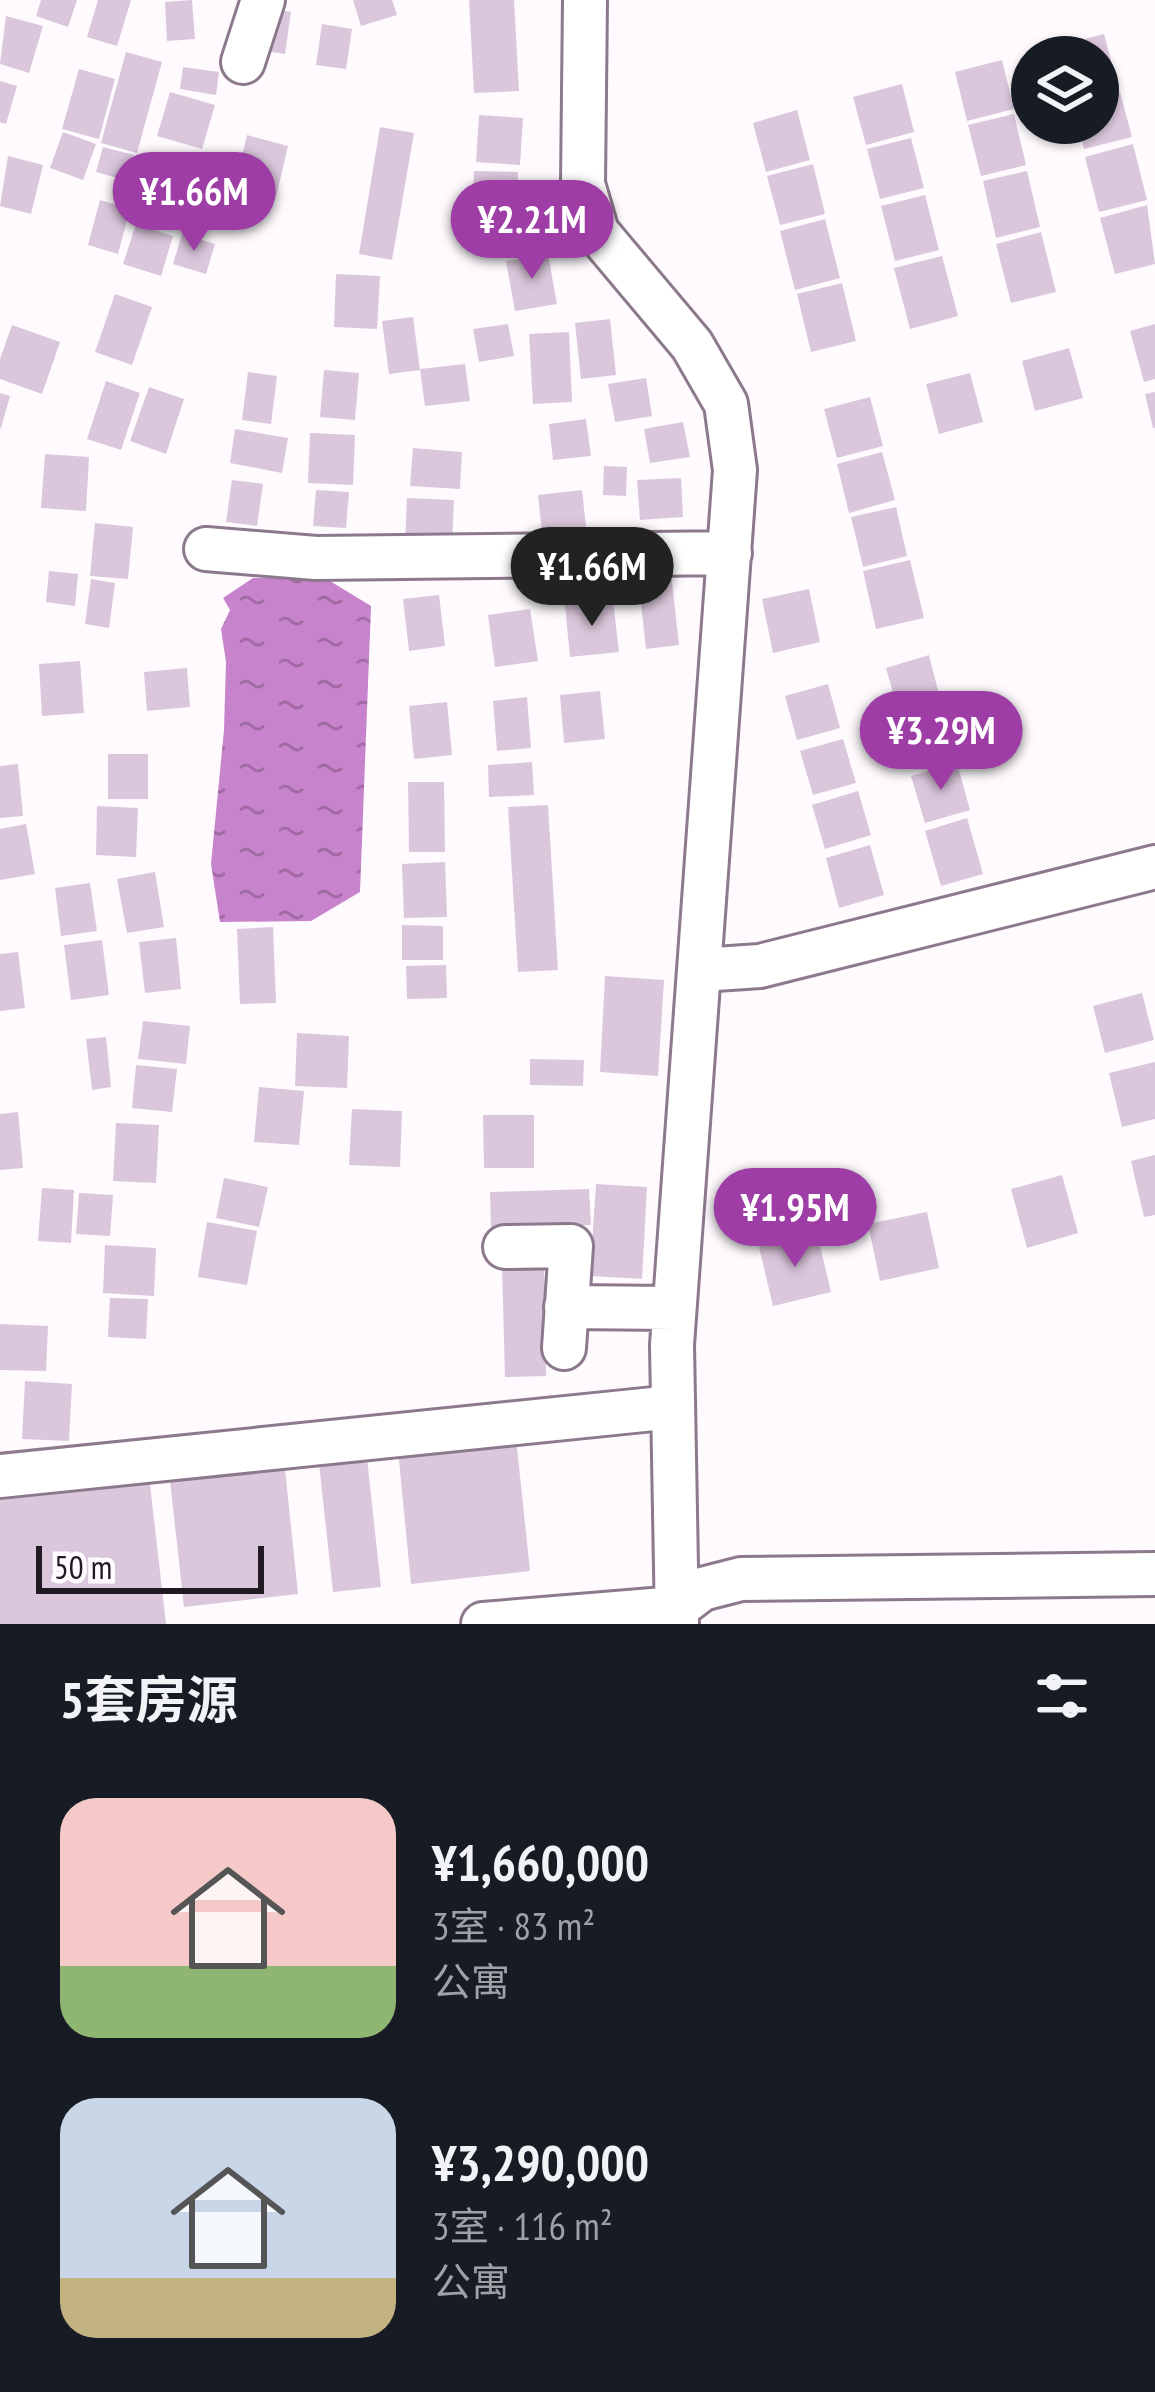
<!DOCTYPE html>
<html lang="zh">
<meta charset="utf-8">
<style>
:root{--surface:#171b24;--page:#20242c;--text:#f1f3f6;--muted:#9ea1a6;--accent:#9e3da5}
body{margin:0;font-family:"PT Sans Narrow","Noto Sans SC",sans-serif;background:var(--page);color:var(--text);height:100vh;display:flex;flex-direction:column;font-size:45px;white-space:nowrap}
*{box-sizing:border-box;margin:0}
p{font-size:39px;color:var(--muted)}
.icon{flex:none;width:66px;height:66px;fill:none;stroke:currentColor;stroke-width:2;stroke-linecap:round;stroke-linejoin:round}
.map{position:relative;height:1624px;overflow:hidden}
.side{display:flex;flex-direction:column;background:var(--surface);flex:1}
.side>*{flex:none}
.tools{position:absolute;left:1011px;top:36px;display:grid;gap:24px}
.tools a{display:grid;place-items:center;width:108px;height:108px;border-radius:50%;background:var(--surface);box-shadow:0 3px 9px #0004;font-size:60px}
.scale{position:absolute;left:36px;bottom:30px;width:228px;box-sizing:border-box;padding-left:12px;border:6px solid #211a22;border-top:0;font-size:33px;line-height:42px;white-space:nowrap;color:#211a22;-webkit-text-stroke:9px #fefafe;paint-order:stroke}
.price{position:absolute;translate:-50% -102px;padding:0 27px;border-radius:42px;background:var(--accent);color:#fff;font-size:39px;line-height:78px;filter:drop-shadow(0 3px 6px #0008)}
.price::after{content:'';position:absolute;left:50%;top:72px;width:36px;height:27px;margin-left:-18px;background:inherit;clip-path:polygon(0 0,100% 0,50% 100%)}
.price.active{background:#222;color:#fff}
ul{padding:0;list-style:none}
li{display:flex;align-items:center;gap:36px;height:300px;padding:0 60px}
li span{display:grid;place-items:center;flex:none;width:336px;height:240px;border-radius:36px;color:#555}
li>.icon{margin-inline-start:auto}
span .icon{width:144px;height:144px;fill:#fffc;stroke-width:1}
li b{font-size:51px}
h2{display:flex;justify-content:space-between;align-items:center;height:144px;padding:0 60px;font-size:51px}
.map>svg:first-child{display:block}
</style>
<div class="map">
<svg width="1155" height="1624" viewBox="0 0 1155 1624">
<defs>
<pattern id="water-ripples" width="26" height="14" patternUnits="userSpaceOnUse" patternTransform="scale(3)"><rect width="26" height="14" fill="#c783cb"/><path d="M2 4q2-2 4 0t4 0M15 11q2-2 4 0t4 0" fill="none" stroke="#a16aa4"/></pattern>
</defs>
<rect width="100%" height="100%" fill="#fefafe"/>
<path fill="url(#water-ripples)" d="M253,578H325L371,606L360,892L311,921L220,922L211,864L224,730L226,662L221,629L230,610L223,598Z"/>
<path fill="#dbc7dc" d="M41,0H77L68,27L36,16Z
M98,0H131L117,46L87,37Z
M192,0L195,39L167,41L165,2Z
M353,0H392L397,15L361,26Z
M469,0H514L519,91L474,93Z
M263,8L291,12L285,54L258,50Z
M6,16L43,26L29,73L0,64Z
M322,24L352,29L346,69L316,65Z
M1104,34L1117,83L1098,88V57H1060L1057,46Z
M126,52L162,62L137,153L101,143Z
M1002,60L1014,109L967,121L955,72Z
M183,67L219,72L216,95L180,89Z
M79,69L115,79L99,139L62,129Z
M0,81L17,86L6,124L0,122Z
M902,84L914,132L866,145L853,97Z
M170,92L215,105L202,149L157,136Z
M1120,92L1132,137L1084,149L1078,123H1098V97Z
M797,110L810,160L766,172L753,123Z
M1014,114L1026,165L981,176L968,125Z
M479,115L523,118L520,165L476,162Z
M380,127L414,133L392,260L359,254Z
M63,132L96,144L83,180L50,168Z
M247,135L288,146L276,197L235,186Z
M911,138L924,188L880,199L867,149Z
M1133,144L1147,200L1099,212L1085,157Z
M103,147L134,155L128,181L96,172Z
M8,156L43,165L31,214L0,206Z
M154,157L189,167L178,204L143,194Z
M813,164L825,214L780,225L767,176Z
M474,171L518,172L517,208L473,207Z
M1027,171L1040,227L996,238L983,181Z
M925,195L939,250L895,261L881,206Z
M100,200L130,209L118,254L88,245Z
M1147,205L1155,264L1115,274L1100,218Z
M825,219L840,278L795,290L780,231Z
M136,224L173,236L161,276L123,264Z
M1041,232L1056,292L1011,303L996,244Z
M182,234L215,244L206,274L173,264Z
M548,254L557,304L515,311L506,261Z
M942,256L958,316L910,329L894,268Z
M336,274L380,276L377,329L334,327Z
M842,283L856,341L811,352L797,294Z
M115,294L152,307L132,365L95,352Z
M413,317L420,370L389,374L382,321Z
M610,319L616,375L581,379L575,323Z
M508,324L514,356L479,362L473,329Z
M1155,324V379L1144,382L1130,331Z
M12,325L60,342L42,394L0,379V359Z
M569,332L572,402L533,404L529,334Z
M1069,348L1083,398L1035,411L1022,361Z
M465,364L470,401L425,406L420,369Z
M324,370L359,373L355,420L320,417Z
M248,372L277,376L271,424L242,420Z
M970,373L983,422L939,434L926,384Z
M646,378L652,416L615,422L608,384Z
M106,381L140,393L121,450L87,439Z
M149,387L184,399L166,454L130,441Z
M1155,392V428H1153L1145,394Z
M0,393L10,396L1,428H0Z
M870,397L883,446L837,458L824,409Z
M586,419L591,456L553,460L549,424Z
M683,422L690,457L650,463L644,429Z
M235,429L288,438L282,473L230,463Z
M310,433L355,435L353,485L308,483Z
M413,448L462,452L460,489L410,486Z
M882,452L895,500L849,513L837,464Z
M45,454L89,457L86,511L41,508Z
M604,466L627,467L626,496L603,495Z
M681,478L683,517L640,520L637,480Z
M232,480L263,484L257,526L226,522Z
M316,490L349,492L346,528L313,526Z
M582,490L587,536L543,541L538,495Z
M407,498L454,500L452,545L405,543Z
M896,507L907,556L863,567L851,517Z
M95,523L133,527L128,579L90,576Z
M910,560L924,618L876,629L863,571Z
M670,564L679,645L646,649L637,567Z
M49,571L78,574L75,606L46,602Z
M91,579L115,583L109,628L85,624Z
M809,589L820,642L773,653L762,599Z
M439,595L445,646L409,651L403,599Z
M613,600L619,652L570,657L565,605Z
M530,609L538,661L495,667L488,615Z
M929,655L942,706L900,718L886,668Z
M80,661L84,713L42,716L39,664Z
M187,668L190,707L147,711L144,672Z
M828,684L840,728L797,740L785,696Z
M600,691L605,739L564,743L560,695Z
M527,697L531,748L497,751L493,701Z
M447,702L452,755L414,759L409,706Z
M943,715L955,759L914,770L902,725Z
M843,739L856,783L813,795L800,751Z
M108,754H148V799H108Z
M532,762L534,795L489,797L488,765Z
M957,763L970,810L925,823L911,776Z
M18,764L23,816L0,818V766Z
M408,782H444L445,852H409Z
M858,791L871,835L825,849L812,805Z
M548,805L558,970L518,972L508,807Z
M97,806L138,808L136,857L96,855Z
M967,818L983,874L941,886L925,831Z
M26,824L35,874L0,880V829Z
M870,845L884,895L839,908L826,858Z
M445,862L447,917L404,918L402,864Z
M155,872L164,927L127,933L117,879Z
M90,883L97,931L61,936L55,888Z
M402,925L443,926V960H402Z
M273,927L276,1003L240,1004L237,929Z
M176,938L181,989L145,993L139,942Z
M102,940L109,995L71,1000L64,945Z
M18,952L25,1008L0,1011V954Z
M446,965L447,998L407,999L406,966Z
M605,976L664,980L658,1076L600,1072Z
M1142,993L1154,1040L1105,1053L1093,1006Z
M143,1021L190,1026L186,1064L138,1059Z
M297,1033L349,1036L347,1088L295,1086Z
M106,1037L111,1087L92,1090L86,1039Z
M530,1059L584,1060L583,1086L530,1085Z
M1155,1062V1119L1122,1127L1109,1073Z
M136,1065L177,1069L172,1112L132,1108Z
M259,1087L304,1091L299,1145L254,1142Z
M352,1109L402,1111L400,1167L349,1165Z
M18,1112L23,1168L0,1170V1114Z
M483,1115H534V1168H484Z
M116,1123L159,1125L156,1183L113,1181Z
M1155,1155V1215L1144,1217L1131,1161Z
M1062,1175L1078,1233L1027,1248L1011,1189Z
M224,1178L268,1187L259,1227L216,1218Z
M596,1184L647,1187L642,1279L590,1276Z
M42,1188L74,1190L71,1243L38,1241Z
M589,1189L591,1225L491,1228L490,1192Z
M79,1193L113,1195L110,1236L76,1234Z
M927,1212L939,1268L880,1281L868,1224Z
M207,1222L257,1231L247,1285L198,1277Z
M817,1233L831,1292L773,1306L759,1247Z
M105,1245L156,1248L154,1296L103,1293Z
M502,1266H544L546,1376L505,1377Z
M110,1298L148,1299L146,1339L108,1337Z
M0,1324L48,1326L46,1371L0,1370Z
M25,1381L72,1384L69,1441L22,1439Z
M516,1438L530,1571L411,1584L398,1450Z
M366,1449L381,1587L333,1592L318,1454Z
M284,1459L298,1594L184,1607L169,1472Z
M149,1476L166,1624H0V1493Z"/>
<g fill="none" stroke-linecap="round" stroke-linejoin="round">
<defs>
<path id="minor" d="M585,0L583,184L597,232L692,345L726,404L735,470L672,1345L677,1624
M243,62L263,0
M206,549L316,558L730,553
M700,970L760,966L1155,867
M505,1247L571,1246L564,1348
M566,1307L674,1308
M0,1476L673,1407
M483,1624L677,1608L702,1589L741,1579L1155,1574"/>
</defs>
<use href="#minor" stroke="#8c798c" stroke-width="48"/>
<use href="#minor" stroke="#fff" stroke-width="42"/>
</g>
</svg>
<div class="tools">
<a><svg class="icon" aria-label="layers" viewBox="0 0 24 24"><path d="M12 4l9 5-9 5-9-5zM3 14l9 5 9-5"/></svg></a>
</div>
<div class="scale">50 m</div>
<b class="price" style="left:194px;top:254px">¥1.66M</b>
<b class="price" style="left:532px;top:282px">¥2.21M</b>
<b class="price active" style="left:592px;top:629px">¥1.66M</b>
<b class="price" style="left:941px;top:793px">¥3.29M</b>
<b class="price" style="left:795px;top:1270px">¥1.95M</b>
</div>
<section class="side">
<h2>5套房源<svg class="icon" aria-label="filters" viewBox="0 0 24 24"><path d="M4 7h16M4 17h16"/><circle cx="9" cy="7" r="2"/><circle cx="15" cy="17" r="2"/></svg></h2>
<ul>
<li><span style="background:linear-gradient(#f6c9c9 70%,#8fb573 0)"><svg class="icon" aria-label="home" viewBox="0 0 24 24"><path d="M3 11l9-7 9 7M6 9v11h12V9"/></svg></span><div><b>¥1,660,000</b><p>3室 · 83 m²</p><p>公寓</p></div></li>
<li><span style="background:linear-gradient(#c9d6e8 75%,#c2b280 0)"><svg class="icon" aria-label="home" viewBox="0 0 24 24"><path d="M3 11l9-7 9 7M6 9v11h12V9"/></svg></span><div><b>¥3,290,000</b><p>3室 · 116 m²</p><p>公寓</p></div></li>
</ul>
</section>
